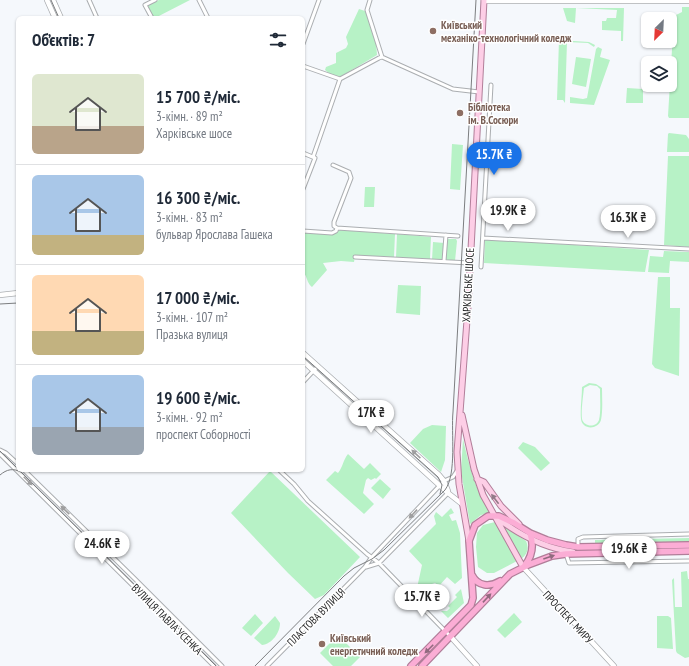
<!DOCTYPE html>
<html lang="uk">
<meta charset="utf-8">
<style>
:root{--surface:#fff;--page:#f2f2f3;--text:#1f2937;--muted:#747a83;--line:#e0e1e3;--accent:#1a73e8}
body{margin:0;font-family:"PT Sans Narrow",sans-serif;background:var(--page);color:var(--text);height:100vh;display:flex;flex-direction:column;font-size:15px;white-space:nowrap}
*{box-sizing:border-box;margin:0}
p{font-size:13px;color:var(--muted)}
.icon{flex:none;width:22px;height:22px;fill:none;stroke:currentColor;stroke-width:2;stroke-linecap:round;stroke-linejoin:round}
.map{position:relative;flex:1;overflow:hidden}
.sheet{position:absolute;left:16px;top:16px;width:289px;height:456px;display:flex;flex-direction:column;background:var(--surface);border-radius:6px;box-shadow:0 1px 3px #0004}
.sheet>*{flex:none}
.needle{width:26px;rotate:204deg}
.tools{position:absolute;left:641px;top:12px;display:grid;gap:8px}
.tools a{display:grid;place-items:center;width:36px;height:36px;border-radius:6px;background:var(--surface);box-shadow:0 1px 3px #0004;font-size:20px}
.price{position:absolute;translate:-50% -34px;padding:0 9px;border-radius:14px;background:#fff;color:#222;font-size:13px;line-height:26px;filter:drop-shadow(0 1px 2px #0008)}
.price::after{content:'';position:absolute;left:50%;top:24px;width:12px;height:9px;margin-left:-6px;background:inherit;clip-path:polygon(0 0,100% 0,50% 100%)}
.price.on{background:var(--accent);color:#fff}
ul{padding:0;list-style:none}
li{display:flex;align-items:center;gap:12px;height:100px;padding:0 16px}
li+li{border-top:1px solid var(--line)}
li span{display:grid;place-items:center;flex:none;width:112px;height:80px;border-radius:6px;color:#555}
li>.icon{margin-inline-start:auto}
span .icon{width:48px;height:48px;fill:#fffc;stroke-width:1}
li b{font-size:17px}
h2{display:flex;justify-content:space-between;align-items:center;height:48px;padding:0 16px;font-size:17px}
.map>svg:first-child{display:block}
</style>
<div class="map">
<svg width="689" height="666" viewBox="0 0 689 666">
<rect width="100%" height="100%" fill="#f5f8fc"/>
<path fill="#b7f2c6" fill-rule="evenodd" d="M159,0H190L155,18H152L147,5Z
M682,7H689V118H669L668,116L674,16L682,12Z
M563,8H624L623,41H621V31L602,30V21H606L607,18H616L617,10L576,8L575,23L567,21Z
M359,9L365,11L368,15L376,42L377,55L340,77L330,74L325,70L326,67L336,63V53L346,48L348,44L346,37Z
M559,40L589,42L595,45L594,47L588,43L567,42L565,103L563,100H557Z
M598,47L602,49L600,57L610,60L594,105L570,103V97L583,99L587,98L596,49Z
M576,57L591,59L586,87L572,84Z
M627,88L643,89V103H626Z
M669,133L686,135L689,139V152H667L668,134Z
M452,144L463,145L460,190L450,189Z
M668,156H689V247L664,245Z
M365,187H375L374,207H364Z
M339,230L395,234L394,257L355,256L354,262L341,261L323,263L327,270L312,287C306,282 308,277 303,272L304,267H303V232L333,234L336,233Z
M397,234L431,237L430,259L396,258Z
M447,239H456L457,241L455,261L447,260L445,258L446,241Z
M485,239L649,250L645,272L484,263Z
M433,242L444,243L443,258L441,260H432Z
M664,251L689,252V262L670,261L669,273L648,272L650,256L663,257Z
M658,277H670V308H680L679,376L655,368L652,364Z
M398,285L421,286L420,315L396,313Z
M589,383L596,384L602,388C602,398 603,410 601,420C598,430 582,430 581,419C580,409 582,397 582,387ZM590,385L597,386L600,389C600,398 601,412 599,420C596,428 584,427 582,419C581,411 583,397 584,388Z
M432,425L446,426L445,460L441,472L410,443L423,429Z
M463,439C469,465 475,489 490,513L481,515L470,524L461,471Z
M523,442L535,447L550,463L541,471L518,448Z
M348,454L364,469L370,463L381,474L376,479L375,478L371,480L368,478L366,480L363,493L374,504L364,514L326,480L335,471L338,473C343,467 343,460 348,454Z
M270,471L360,557L324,595L315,599L288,573L231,513Z
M380,479L391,489L383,499L371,488Z
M451,508L454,513L449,515L452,521L456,520L460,533L462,578L455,584L447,577L439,586L435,583L432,584L422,593L417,588L422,565L409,551L436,524L434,516L436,512L442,517Z
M495,522L517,561L494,573H487L478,567L476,547L477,533L483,525Z
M502,525L526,541C529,548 528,554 521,559Z
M689,538V542L595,544V540Z
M687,571L688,579H689V657L685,658L677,653L676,651L672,580L674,578L675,607H682L681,572Z
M461,589L464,603L448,618L441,611H447L450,608L448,606L457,597L455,595Z
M514,613L522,622L505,638L497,630Z
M255,614L263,623L251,636L242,628Z
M275,616L280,623C280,633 272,644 262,645L254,638Z
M657,616H668L671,618L673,649L657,648Z
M338,635L360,657L351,666H333L320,653Z"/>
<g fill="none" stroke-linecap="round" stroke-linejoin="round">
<defs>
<path id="street" d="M89,0L97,18
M199,0L208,18
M152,18L145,5L155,0
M303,44L319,0
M382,57L453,89L479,92
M303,66L340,79
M303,153L315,158L303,189
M313,157L340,79L379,58L382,57L367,10L370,0
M333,165L349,172L351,178L334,222V226L337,228
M337,228L458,236
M303,231L332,233L336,231L337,228
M483,238L689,249
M355,257L470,263
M444,261L446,235
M481,267L491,85
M303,382L318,366
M0,450L6,453L18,464
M0,454L214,666
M24,470L134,578L222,666
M279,470L294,484L308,501L367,554L379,563L451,637
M578,547V539L583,537L689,534
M566,554L569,563L689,561
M366,567L379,563L448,493
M267,666L365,567L371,558L444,481L453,477L457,471"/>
<path id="secondary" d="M47,0L55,18
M53,0L61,18
M484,1H689
M0,295L18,293
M303,353L439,475L444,481L448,491
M303,361L448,493L462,504
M523,567L614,666
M451,637L477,666"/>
<path id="primary" d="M462,415L474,469L483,495L523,567
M477,479L484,482L501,506L519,524
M496,517C519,535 545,548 573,552
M469,541L459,484L457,452L468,307L484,0"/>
<path id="highway" d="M525,565C533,555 534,545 530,533
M472,575C478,587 490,587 500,581
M411,666L471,605L473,598L469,541L475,525L488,516H499L514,523L530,533L547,540L566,545L578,547L689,545
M422,666L510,574L528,565L552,556L566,554L689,551"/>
</defs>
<use href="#street" stroke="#abaeb1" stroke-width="5"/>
<use href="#secondary" stroke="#abaeb1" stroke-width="6"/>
<use href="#primary" stroke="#b17e99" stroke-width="7"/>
<use href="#highway" stroke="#b17e99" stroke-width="8"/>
<use href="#street" stroke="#fff" stroke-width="3"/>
<use href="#secondary" stroke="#fff" stroke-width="4.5"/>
<use href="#primary" stroke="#fdcee6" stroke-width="5"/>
<use href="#highway" stroke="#fbadd5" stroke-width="5.5"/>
<path stroke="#7c7e80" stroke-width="1" d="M51,0L59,18
M0,304L18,303
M303,356L438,477L442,485L440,494
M0,451L18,469
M19,470L216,666
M0,475C7,469 13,468 21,472
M255,666L344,576L354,568L372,559L384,550L445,490C457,474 451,432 453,412L476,0"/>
</g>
<defs><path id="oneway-solid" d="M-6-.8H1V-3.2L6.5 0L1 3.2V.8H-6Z"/></defs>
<g fill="#9e9e9f">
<use href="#oneway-solid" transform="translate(416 454) rotate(-137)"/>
<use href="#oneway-solid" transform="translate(28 481) rotate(45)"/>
<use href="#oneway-solid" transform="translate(65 510) rotate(-136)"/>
<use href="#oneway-solid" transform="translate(413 514) rotate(133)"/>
</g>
<use fill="#927b88" href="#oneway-solid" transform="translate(495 499) rotate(-127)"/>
<g fill="#916a7f">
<use href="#oneway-solid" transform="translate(549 557) rotate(-19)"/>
<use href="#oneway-solid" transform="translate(487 598) rotate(-47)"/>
<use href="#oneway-solid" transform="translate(429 649) rotate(135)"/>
</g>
<g fill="#8d6e63" stroke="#fff" stroke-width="1.5">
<circle cx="433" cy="31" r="4"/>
<circle cx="460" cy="113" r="4"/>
<circle cx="322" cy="644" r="4"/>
</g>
<g text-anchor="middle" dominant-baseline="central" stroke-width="3" stroke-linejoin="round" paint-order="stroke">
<g font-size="11" font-weight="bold" fill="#785e54" stroke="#fff" text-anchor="start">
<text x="441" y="25">Київський<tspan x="441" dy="13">механіко-технологічний коледж</tspan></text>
<text x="468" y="107">Бібліотека<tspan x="468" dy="13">ім. В.Сосюри</tspan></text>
<text x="330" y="638">Київський<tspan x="330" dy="13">енергетичний коледж</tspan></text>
</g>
<g font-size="11" fill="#272829" stroke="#fff">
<text transform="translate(468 285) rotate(-87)">ХАРКІВСЬКЕ ШОСЕ</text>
<text transform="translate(316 617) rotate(-45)">ПЛАСТОВА ВУЛИЦЯ</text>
<text transform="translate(568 617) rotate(47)">ПРОСПЕКТ МИРУ</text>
<text transform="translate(167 619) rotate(45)">ВУЛИЦЯ ПАВЛА УСЕНКА</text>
</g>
</g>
</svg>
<div class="tools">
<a><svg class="needle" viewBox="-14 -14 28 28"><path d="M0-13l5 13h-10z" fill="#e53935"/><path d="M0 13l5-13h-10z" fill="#747a83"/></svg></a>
<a><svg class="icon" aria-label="layers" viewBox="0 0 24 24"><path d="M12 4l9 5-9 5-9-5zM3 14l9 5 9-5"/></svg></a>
</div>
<b class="price on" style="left:494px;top:176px">15.7K ₴</b>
<b class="price" style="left:508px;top:232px">19.9K ₴</b>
<b class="price" style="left:628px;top:239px">16.3K ₴</b>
<b class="price" style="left:371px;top:434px">17K ₴</b>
<b class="price" style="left:102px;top:565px">24.6K ₴</b>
<b class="price" style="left:629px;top:570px">19.6K ₴</b>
<b class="price" style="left:422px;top:618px">15.7K ₴</b>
<section class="sheet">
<h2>Об’єктів: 7<svg class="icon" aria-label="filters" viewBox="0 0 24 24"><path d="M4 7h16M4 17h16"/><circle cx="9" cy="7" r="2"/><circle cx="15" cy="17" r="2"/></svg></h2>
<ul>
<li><span style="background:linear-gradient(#dfe7d0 65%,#b9a48a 0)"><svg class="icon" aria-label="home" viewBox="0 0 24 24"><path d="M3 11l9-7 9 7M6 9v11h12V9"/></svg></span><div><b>15 700 ₴/міс.</b><p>3-кімн. · 89 m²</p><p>Харківське шосе</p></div></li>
<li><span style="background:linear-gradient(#a9c7e8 75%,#c2b280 0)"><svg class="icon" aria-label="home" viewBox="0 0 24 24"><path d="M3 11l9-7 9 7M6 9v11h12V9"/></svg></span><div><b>16 300 ₴/міс.</b><p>3-кімн. · 83 m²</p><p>бульвар Ярослава Гашека</p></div></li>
<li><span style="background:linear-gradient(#ffd9b3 70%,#c2b280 0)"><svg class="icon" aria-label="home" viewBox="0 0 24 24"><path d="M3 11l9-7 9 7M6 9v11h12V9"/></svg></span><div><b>17 000 ₴/міс.</b><p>3-кімн. · 107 m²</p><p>Празька вулиця</p></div></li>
<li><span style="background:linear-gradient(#a9c7e8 65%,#9aa5b1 0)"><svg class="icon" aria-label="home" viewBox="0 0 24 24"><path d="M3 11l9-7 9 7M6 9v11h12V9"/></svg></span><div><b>19 600 ₴/міс.</b><p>3-кімн. · 92 m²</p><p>проспект Соборності</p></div></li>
</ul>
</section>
</div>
